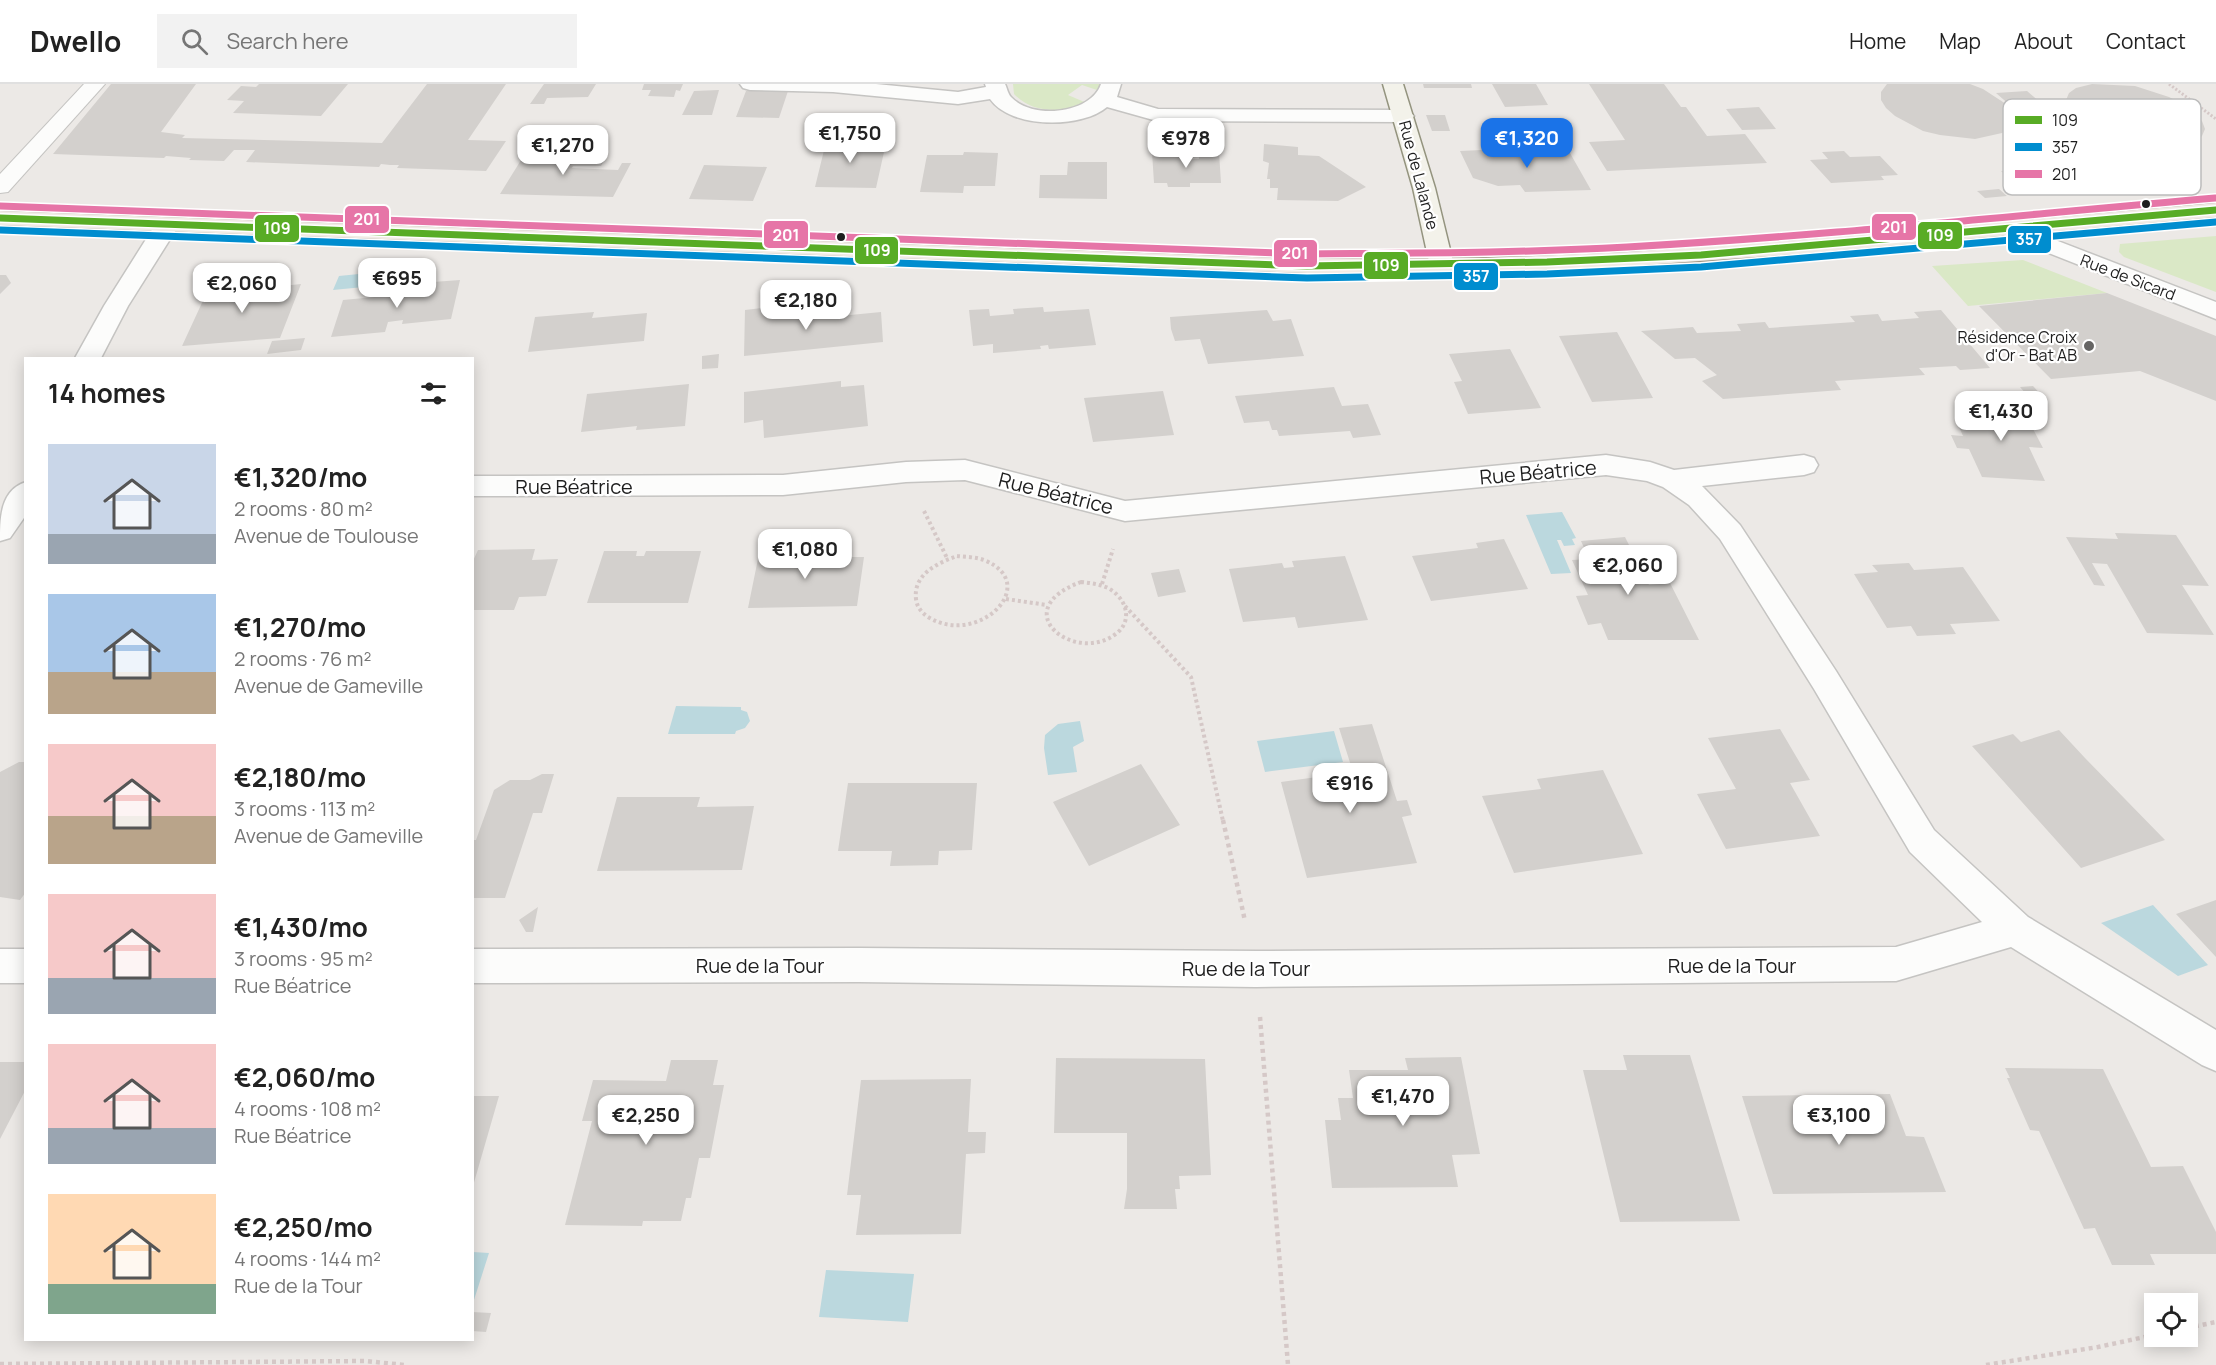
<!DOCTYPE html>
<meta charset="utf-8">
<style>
:root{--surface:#fff;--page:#f2f2f2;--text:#222;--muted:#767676;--line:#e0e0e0;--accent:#1a73e8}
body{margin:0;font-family:Manrope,sans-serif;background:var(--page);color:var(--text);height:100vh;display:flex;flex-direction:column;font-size:22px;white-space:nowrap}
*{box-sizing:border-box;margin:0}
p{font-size:20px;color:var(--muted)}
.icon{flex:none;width:33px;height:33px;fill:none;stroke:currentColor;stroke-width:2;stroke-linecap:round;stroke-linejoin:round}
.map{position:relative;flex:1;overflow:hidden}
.details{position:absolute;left:24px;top:273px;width:450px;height:984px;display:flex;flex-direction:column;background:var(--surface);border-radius:0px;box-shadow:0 3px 15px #0003}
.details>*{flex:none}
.fabs{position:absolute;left:2144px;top:1209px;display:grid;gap:12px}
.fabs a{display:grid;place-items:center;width:54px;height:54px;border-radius:0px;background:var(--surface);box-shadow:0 3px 15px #0003;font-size:30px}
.price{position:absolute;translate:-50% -51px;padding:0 14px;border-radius:12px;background:#fff;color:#222;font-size:20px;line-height:39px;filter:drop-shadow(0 2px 3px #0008)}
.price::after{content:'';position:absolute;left:50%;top:36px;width:18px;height:14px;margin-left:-9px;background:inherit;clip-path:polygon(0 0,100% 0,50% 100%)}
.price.selected{background:var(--accent);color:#fff}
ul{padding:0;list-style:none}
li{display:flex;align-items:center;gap:18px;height:150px;padding:0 24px}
li span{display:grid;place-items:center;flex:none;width:168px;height:120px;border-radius:0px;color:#555}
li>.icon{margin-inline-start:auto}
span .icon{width:72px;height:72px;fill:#fffc;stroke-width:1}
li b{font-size:26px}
h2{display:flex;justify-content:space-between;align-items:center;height:72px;padding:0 24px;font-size:26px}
header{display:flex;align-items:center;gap:36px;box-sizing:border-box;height:84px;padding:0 30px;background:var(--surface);border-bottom:2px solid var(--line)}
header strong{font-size:28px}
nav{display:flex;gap:33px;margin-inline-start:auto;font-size:21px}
.search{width:420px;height:54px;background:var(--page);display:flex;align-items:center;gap:15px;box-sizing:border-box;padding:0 21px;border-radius:0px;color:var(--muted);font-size:22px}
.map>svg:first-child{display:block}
</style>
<header>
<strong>Dwello</strong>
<div class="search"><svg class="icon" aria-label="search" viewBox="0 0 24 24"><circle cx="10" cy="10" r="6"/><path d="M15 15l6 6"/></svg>Search here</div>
<nav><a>Home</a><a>Map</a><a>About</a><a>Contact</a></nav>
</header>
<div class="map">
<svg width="2216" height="1281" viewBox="0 0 2216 1281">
<rect width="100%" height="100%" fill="#ece9e6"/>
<path fill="#dae8c6" d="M1013,0H1106L1103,8L1082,1L1068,11L1089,20C1064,28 1034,31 1014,10Z
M2216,152V208L2124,173L2119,168L2120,160Z
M2023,176L2107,209L1968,222L1932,182Z"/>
<path fill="#bbd8de" d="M389,187L396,193L384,201L333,206L339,192Z
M1562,428L1576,454L1572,455L1575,461L1564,462L1561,456H1557L1571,489L1551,490L1526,431Z
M676,622L741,623V626L747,628L750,637L745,644L736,647L735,650H668Z
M1080,637L1084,657L1073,663L1077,688L1048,691L1044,664L1045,651L1058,640Z
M1334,647L1343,678L1265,688L1257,657Z
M2153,821L2208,881L2178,892L2101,839Z
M473,1168L489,1169L473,1219H472Z
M826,1186L914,1190L908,1238L819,1233Z"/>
<path fill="#d3d0cd" d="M111,0H196L161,48L185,51L182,54L382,59L427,0H506L468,56L506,57L486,87L397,84L399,81H390L381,80L379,83L246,78L255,66H234L224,77L189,76L191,74L166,72L164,74L53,70Z
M259,0H348L321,32L233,29L244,17L227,16L241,2L256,3Z
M544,0H596L588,13L547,14L544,20H530Z
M644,0H683L680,7L676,6L674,13L648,12L651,6H642Z
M1423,0H1471L1472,4H1424Z
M1492,0H1536L1548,21L1505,23Z
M1589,0H1664L1681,23H1686L1707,52L1745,50L1767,79L1607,87L1589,58L1625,56Z
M1887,0H1970L1983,5L2006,20L2012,29L2013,37L2010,44L2002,49L1975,55L1940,51L1923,47L1895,32L1886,24L1881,16V8Z
M2092,0L2135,2L2169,13L2183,20L2202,37L2205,45L2202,52L2196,58L2170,63L2134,60L2098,48L2074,32L2068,24L2066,16L2069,9L2076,4Z
M719,6L712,31H682L694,7Z
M746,7H788L779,34L736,33Z
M2027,7L2049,26L2044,27L2050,33L2029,34L2023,29H2019L1996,9Z
M1759,23L1776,45L1742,46L1726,25Z
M1426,31H1445L1450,47H1432Z
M827,54H867L866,59H886L876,104L815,103Z
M1264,60L1298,63V71L1319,72L1366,103L1338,117L1277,116L1278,104H1270V95H1267L1269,79L1263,77Z
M1566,62L1591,106L1525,108L1520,101L1498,102L1473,94L1460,67Z
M1199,67L1219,68L1221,99H1190V103H1168L1167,99H1154L1152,68H1185L1186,75H1199Z
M1844,67L1850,73L1880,72L1898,91L1881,92L1884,96L1831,99L1810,76L1828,75L1822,68Z
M526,68L580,69L577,75H605L601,82H573L572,84L618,86L622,79H631L613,113L500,110Z
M964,68L998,69L995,102H964L963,109L920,108L927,71H963Z
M1068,78H1107V115L1039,114L1040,91H1067Z
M704,81L767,83L753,117L689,115Z
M2026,84L2042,98L2015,100L2001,87H2021Z
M1999,105L2007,112L1985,114L1977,107Z
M0,191H6L11,199L0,210Z
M460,196L451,235L402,240L403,236L388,238L385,248L331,253L343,216L417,209L420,199Z
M266,197L263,204L301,200L280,254L182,262L207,208H210L213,202Z
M2107,209L2216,252V317L2140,287L2051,295L1979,222Z
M798,220L799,236L881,228L883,258L744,272L745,226Z
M1043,223L1044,228L1089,225L1096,261L1049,265L1048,261L1040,262L1041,265L993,269V260L973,262L969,226L989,225L990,232L1014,230L1013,225Z
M1267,226L1273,237L1291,235L1304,272L1208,280L1200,255L1175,257L1171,245L1170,233Z
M1941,226L1990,284L1960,286L1956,282L1919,284L1925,291L1835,297L1841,306L1723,315L1702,297L1717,291L1695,274L1675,275L1641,247L1693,243L1697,249L1741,247L1737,240L1765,238L1769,244L1855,238L1850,232L1878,230L1882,237L1919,234L1914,228Z
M594,228L592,234L647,229L644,257L528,268L535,233Z
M1617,248L1653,314L1592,318L1559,252Z
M305,254L301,266L267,270L272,257Z
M1510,265L1541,324L1468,330L1454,298L1462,297L1449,270Z
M719,270L718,284L702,285V272Z
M841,297V303L864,301L868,342L764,354L763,336L744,339V308Z
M689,300L685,342L636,346L637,342L581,348L587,310Z
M2033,302L2046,316L2032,317L2020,303Z
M1334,303L1342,322L1368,320L1381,351L1353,354L1350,347L1279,352L1277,346H1272L1269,337L1244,339L1235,312Z
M1163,307L1174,351L1093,358L1084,314Z
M1958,323L2035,328L2042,342L2031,341L2043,364L2029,363L2045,397L1982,393L1969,365L1957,364L1951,351L1963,352L1956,336L1964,337Z
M2115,449L2176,451L2209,502L2182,501L2214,551L2147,549L2107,480L2092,479L2105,502L2094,501L2066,453L2118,455Z
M1625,453L1649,501L1670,499L1699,556H1608L1601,539L1588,541L1576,512L1588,511L1572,476L1589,475L1581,457Z
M1504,455L1528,505L1431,517L1412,472L1478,464L1476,459Z
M535,465L532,476L558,475L546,512L519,513L514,526H472V479L478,466Z
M760,465H811L810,473H864L857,522L748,524Z
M604,467H637L636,472H644L646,467H701L688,519H587Z
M1345,472L1368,536L1298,544L1295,533L1243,538L1229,485L1282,479L1284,484L1294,483L1292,477Z
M1909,479L1914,486L1963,483L2000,537L1950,540L1956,550L1917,552L1911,542L1887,544L1854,490L1878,488L1872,481Z
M1179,485L1186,508L1158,513L1151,489Z
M1372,640L1397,717L1407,716L1412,731L1402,733L1417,779L1307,794L1281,698L1353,688L1339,644Z
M1780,645L1810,696L1790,699L1820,752L1726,765L1697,710L1736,705L1708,654Z
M2059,646L2085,674L2165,756L2081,784L1972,662L2013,650L2021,658Z
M19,678H26V808L20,816L0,813V688Z
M1141,680L1180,741L1089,782L1053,718Z
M1603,686L1643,770L1514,789L1482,712L1541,705L1537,695Z
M542,690H554L542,729H533L505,814H472V756H476L494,706L510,696H530Z
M848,699H977L972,766L939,767L938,781L890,782L892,767H838Z
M617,713H700L697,723L754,722L742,786L597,787Z
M2216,816V873L2176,830Z
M538,823L533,848H526L519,836Z
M1623,971H1690L1740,1137L1620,1138L1583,986H1627Z
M1461,973L1480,1070L1452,1071L1458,1103L1332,1104L1325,1036H1341L1338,1014H1353L1349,986H1408L1405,974Z
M1056,974L1205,975L1211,1091L1179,1092L1180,1105H1175L1177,1125H1124L1127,1105V1049H1054Z
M671,976H718L713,1001H724L710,1074H699L691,1114H686L681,1137H643L642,1142L565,1141L592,1037H582L593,996L666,997Z
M0,978H26V1005L0,1055Z
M2005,984L2103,985L2151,1083L2183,1082L2216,1148V1170H2150L2155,1181H2112L2095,1144L2084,1145L2039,1047L2030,1046L2007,994H2010Z
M971,995L968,1048H986L985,1069L966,1070L961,1150L856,1151L861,1111H847L861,996Z
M1890,1010L1906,1052L1924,1053L1946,1108L1773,1110L1742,1012Z
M472,1012H499L473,1102H472Z
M472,1228L491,1229L486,1248L472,1247Z"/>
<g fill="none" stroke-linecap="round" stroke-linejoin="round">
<defs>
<path id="lane" d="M84,0H105L8,108L0,109V90Z"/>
<path id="street" d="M740,0H876L958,8L986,3L985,0H1005C1007,4 1008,10 1011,13C1032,36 1091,30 1101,0H1121L1117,13L1158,25L1403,26L1410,28L1414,32L1410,36L1403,38L1157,37L1107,23C1081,45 1011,45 990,15L958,20L833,8L750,6L743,4Z
M167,134L175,136L179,141L128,222L101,274H75L104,222L155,141L159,136Z
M2006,137L2216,218V235L1998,149L1994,144L1998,139Z
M1606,371L1650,378L1674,386L1804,371L1814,374L1818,381L1814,388L1804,391L1702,402L1740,441L1836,587L1934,746L2028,833L2216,946V987L2202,981L2011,863L1896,897L1256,903L859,898L472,899V865L859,864L1256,867L1896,863L1982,838L1910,768L1814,605L1720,455L1689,421L1663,403L1647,397L1606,391L1125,437L965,396L906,398L783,411L472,412V392L783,391L906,378L965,376L1125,417Z
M26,398V431L10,454L0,457C0,435 0,406 26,398Z
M0,865H26V899H0Z"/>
<path id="secondary" d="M1383,0H1403L1435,104L1454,182L1450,187L1442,189L1434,187L1430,182L1413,104Z"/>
<path id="primary" d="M2216,119V133L1797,170L1629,182L1486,188L1307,189L0,141V127L1307,175L1486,174L1629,168L1797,156Z"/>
</defs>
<use href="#lane" stroke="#c5c4c2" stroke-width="2"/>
<use href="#street" stroke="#c5c4c2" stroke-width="3"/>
<use href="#secondary" stroke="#94947f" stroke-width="3"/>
<use href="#primary" stroke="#a19684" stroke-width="3"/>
<path stroke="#d5c8c7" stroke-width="3" stroke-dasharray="2 2" stroke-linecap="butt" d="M2169,0L2216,35"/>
<path stroke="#d5c8c7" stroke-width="4" stroke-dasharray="3 3" stroke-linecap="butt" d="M924,427L947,474
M957,472C966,473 976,473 984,476C1043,500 978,564 928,533C921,528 917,523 916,515C913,490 938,479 957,472Z
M1081,498C1090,499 1099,500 1108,504C1125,513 1134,535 1117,549C1077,582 1003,527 1081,498Z
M1102,500L1113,465
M1006,515L1047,521
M1125,522L1191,593L1223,737"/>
<path stroke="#d5c8c7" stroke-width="4.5" stroke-dasharray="4 4" stroke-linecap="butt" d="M1223,736L1245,837
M1260,933L1288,1281
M2187,1244L2216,1238
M0,1280L365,1277L405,1281
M1986,1281L2098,1263L2154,1251"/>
<use href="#lane" fill="#fcfcfb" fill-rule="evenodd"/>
<use href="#street" fill="#fcfcfb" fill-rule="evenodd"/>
<use href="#secondary" fill="#f3f2ea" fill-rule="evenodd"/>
<use href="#primary" fill="#f0ebe4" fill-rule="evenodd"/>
<defs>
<path id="bus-1" d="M0,134L1307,182L1547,178L1701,171L2216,126"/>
<path id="bus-2" d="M0,146L1307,194L1547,190L1701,183L2216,138"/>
<path id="bus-3" d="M0,122L1307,170C1414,169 1520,169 1627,163C1823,152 2019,131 2215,114"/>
</defs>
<use href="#bus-1" stroke="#fff" stroke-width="10"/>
<use href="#bus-2" stroke="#fff" stroke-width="10"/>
<use href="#bus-3" stroke="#fff" stroke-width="10"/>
<use href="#bus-1" stroke="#58ac25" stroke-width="7"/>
<use href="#bus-2" stroke="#008dcf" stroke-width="7"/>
<use href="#bus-3" stroke="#e675a7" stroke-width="7"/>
</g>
<g fill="#1e1e1e" stroke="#fff" stroke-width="2">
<circle cx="2146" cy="120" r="5"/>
<circle cx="841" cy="153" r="5"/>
</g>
<circle fill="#666564" stroke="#fff" stroke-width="2" cx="2089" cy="262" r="6"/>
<g text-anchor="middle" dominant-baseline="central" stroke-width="4.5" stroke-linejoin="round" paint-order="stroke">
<g font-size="16" fill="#1e1e1e" stroke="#fff">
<text transform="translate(1419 91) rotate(75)">Rue de Lalande</text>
<text transform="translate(2128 193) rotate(21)">Rue de Sicard</text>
</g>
<g font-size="16" fill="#1e1e1e" stroke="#fff" text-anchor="end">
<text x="2077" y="253">Résidence Croix<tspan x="2077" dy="18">d'Or - Bat AB</tspan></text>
</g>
<g font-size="20" fill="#1e1e1e" stroke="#fff">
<text transform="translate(1538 388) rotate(-5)">Rue Béatrice</text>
<text x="574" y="402">Rue Béatrice</text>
<text transform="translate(1056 409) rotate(14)">Rue Béatrice</text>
<text x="760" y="881">Rue de la Tour</text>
<text x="1732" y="881">Rue de la Tour</text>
<text x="1246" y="884">Rue de la Tour</text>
</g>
</g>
<rect x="2003" y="15" width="198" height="96" rx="9" fill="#fff" stroke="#bcbcbc" stroke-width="1.5"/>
<rect x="2015" y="32" width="27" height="8" fill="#58ac25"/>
<rect x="2015" y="59" width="27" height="8" fill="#008dcf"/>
<rect x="2015" y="86" width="27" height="8" fill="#e675a7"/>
<g font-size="16" fill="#1e1e1e">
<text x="2052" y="42">109</text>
<text x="2052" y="69">357</text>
<text x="2052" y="96">201</text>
</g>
<g stroke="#fff" stroke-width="2">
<rect x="344" y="121" width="46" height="29" rx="6" fill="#e675a7"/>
<rect x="1871" y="129" width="46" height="28" rx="6" fill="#e675a7"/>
<rect x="254" y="130" width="46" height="29" rx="6" fill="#58ac25"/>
<rect x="763" y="136" width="46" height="29" rx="6" fill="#e675a7"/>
<rect x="1917" y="137" width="46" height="29" rx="6" fill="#58ac25"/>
<rect x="2007" y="141" width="45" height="29" rx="6" fill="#008dcf"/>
<rect x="854" y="152" width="45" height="29" rx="6" fill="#58ac25"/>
<rect x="1273" y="155" width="45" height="29" rx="6" fill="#e675a7"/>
<rect x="1363" y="167" width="46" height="29" rx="6" fill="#58ac25"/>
<rect x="1453" y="178" width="46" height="29" rx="6" fill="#008dcf"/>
</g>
<g font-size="16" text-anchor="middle" font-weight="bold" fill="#fff">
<text x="367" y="141">201</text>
<text x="1894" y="149">201</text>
<text x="277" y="150">109</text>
<text x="786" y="157">201</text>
<text x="1940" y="157">109</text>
<text x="2029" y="161">357</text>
<text x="877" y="172">109</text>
<text x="1295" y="175">201</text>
<text x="1386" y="187">109</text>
<text x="1476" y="198">357</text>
</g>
</svg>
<div class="fabs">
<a><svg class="icon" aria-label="locate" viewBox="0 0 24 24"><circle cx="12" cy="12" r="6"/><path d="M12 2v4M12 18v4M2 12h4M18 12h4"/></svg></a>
</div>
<b class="price" style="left:850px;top:80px">€1,750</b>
<b class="price" style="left:1186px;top:85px">€978</b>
<b class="price selected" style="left:1527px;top:85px">€1,320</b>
<b class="price" style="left:563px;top:92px">€1,270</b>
<b class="price" style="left:397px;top:225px">€695</b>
<b class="price" style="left:242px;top:230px">€2,060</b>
<b class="price" style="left:806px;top:247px">€2,180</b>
<b class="price" style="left:2001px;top:358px">€1,430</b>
<b class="price" style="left:805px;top:496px">€1,080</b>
<b class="price" style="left:1628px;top:512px">€2,060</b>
<b class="price" style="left:1350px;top:730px">€916</b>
<b class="price" style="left:1403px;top:1043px">€1,470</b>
<b class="price" style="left:646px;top:1062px">€2,250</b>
<b class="price" style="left:1839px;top:1062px">€3,100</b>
<section class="details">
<h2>14 homes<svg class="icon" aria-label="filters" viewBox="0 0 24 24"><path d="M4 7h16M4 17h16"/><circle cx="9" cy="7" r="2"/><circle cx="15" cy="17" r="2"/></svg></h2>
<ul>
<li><span style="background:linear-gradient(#c9d6e8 75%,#9aa5b1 0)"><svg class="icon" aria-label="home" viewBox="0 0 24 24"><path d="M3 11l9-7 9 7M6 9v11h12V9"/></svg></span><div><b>€1,320/mo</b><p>2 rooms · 80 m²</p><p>Avenue de Toulouse</p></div></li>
<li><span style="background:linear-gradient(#a9c7e8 65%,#b9a48a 0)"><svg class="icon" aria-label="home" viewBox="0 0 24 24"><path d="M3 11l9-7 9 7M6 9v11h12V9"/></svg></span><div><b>€1,270/mo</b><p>2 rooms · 76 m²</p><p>Avenue de Gameville</p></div></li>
<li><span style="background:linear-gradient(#f6c9c9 60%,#b9a48a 0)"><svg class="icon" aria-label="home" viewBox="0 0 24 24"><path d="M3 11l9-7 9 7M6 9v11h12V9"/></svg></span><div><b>€2,180/mo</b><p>3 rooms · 113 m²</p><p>Avenue de Gameville</p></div></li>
<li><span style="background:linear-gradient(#f6c9c9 70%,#9aa5b1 0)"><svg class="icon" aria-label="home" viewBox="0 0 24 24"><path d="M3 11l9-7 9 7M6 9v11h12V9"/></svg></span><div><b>€1,430/mo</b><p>3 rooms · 95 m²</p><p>Rue Béatrice</p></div></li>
<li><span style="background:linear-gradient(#f6c9c9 70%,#9aa5b1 0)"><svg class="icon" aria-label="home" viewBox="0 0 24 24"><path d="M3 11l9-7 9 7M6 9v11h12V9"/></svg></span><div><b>€2,060/mo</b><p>4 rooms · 108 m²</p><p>Rue Béatrice</p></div></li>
<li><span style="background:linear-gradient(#ffd9b3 75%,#7fa58c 0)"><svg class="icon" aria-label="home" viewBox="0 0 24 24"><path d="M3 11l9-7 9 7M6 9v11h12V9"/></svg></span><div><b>€2,250/mo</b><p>4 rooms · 144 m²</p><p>Rue de la Tour</p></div></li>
</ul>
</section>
</div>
